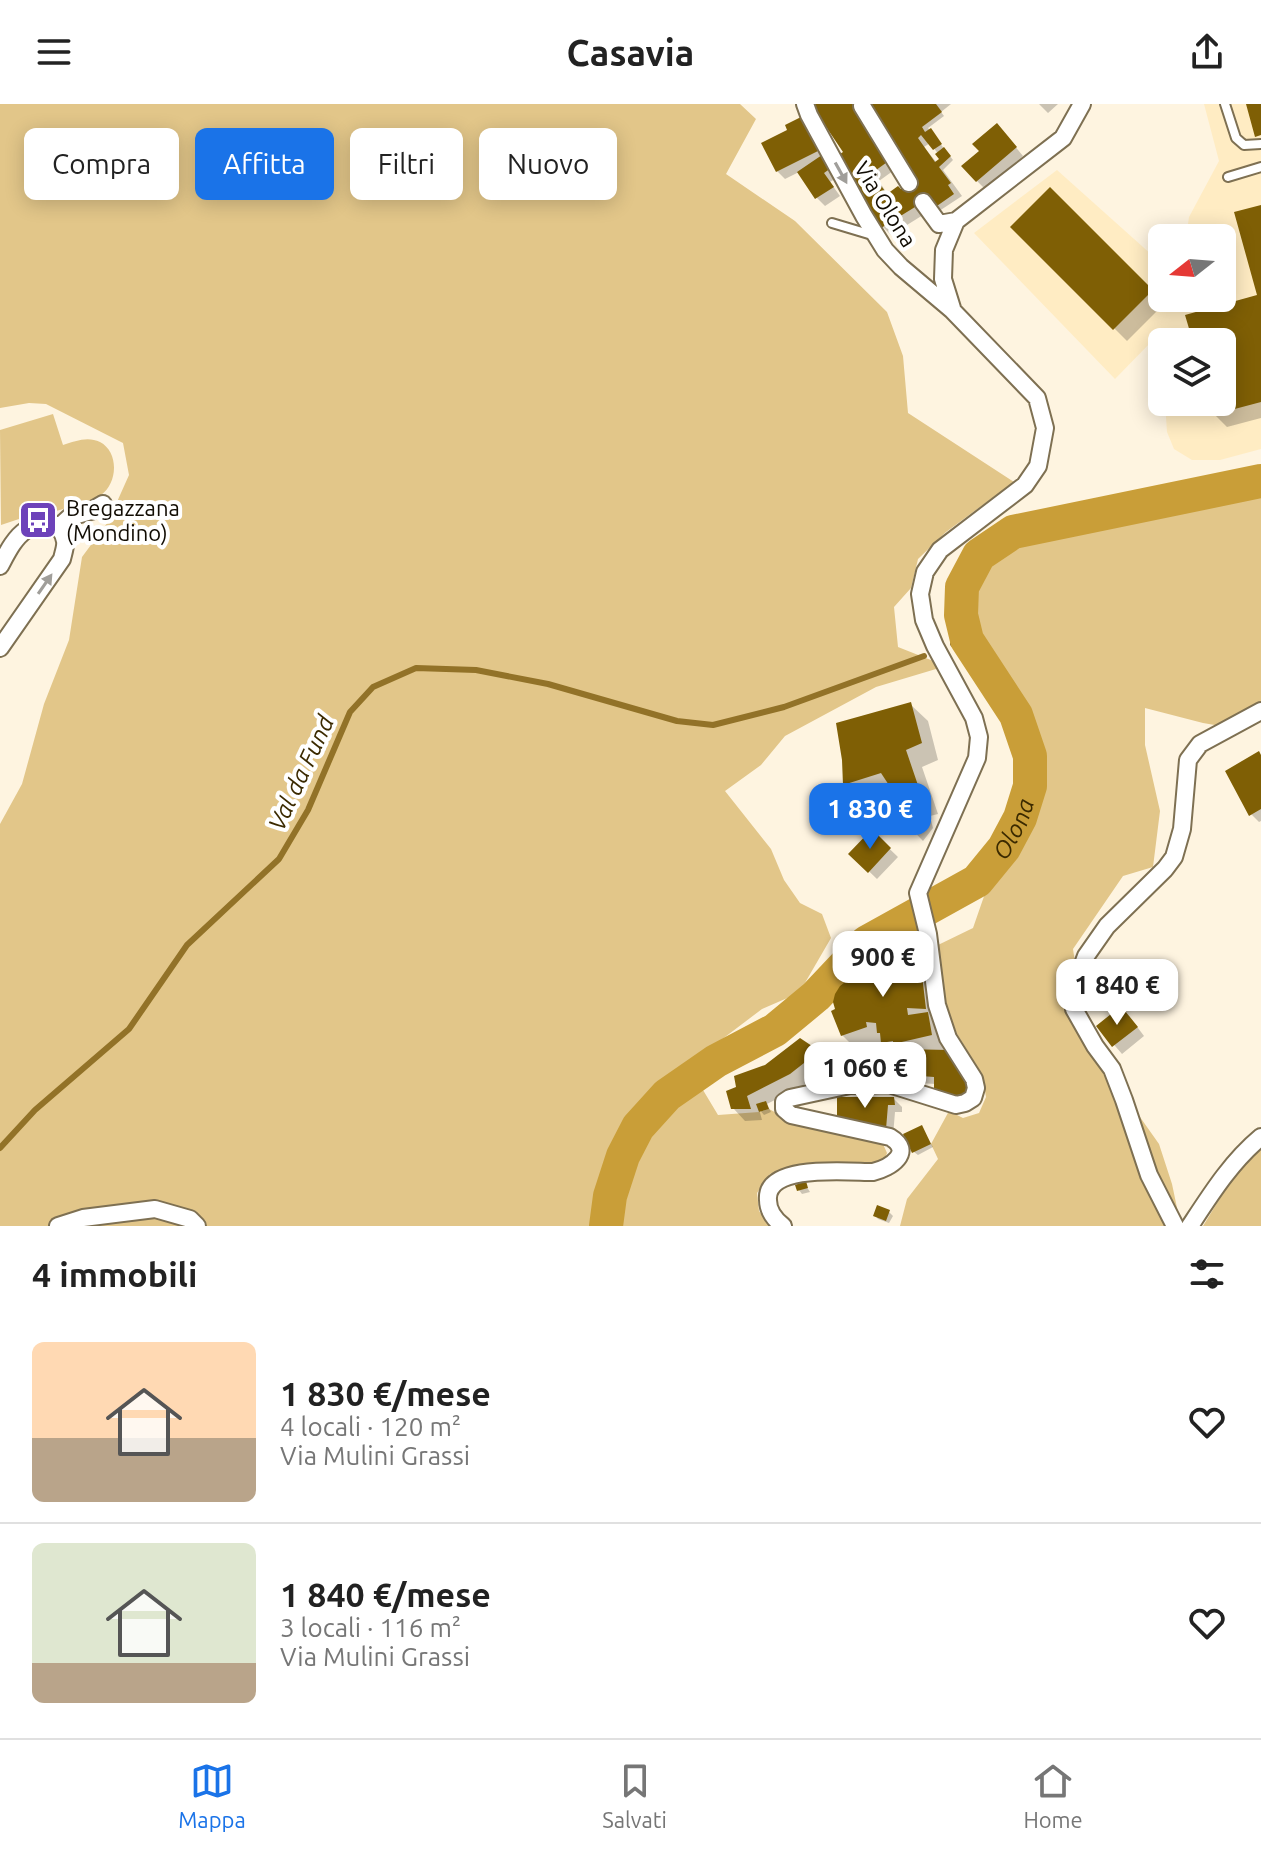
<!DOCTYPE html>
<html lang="it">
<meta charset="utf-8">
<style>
:root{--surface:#fff;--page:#f2f2f2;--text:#222;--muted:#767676;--line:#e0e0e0;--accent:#1a73e8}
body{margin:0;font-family:Ubuntu,sans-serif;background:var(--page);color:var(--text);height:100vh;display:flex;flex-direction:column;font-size:30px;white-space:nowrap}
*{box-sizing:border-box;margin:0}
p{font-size:26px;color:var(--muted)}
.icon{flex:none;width:44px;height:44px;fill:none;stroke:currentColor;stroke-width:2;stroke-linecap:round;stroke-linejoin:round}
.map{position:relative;height:1122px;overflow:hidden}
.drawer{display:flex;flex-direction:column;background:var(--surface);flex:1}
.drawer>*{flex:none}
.hud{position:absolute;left:24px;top:24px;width:800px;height:72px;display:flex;gap:16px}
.needle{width:52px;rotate:253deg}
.controls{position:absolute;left:1148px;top:120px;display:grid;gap:16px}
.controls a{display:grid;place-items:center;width:88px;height:88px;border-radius:12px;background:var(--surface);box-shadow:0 4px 20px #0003;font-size:40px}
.price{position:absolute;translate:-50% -68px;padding:0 18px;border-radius:16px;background:#fff;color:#222;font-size:26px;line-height:52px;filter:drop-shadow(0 2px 4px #0008)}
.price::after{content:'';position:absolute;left:50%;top:48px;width:24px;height:18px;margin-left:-12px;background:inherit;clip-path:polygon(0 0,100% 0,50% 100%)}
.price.current{background:var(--accent);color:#fff}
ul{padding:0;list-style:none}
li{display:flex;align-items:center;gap:24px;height:200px;padding:0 32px}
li+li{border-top:2px solid var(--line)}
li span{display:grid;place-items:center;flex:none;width:224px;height:160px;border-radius:12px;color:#555}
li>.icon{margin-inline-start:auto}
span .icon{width:96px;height:96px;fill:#fffc;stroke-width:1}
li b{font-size:34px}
h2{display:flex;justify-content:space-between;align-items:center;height:96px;padding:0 32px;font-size:34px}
.tag{padding:0 28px;border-radius:12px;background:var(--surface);box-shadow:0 4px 20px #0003;font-size:28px;line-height:72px}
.tag.current{background:var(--accent);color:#fff}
header{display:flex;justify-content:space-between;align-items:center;height:104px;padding:0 32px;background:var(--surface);font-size:36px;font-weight:600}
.menu{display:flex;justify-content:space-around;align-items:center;height:112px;border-top:2px solid var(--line);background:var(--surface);font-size:22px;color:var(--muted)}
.menu a{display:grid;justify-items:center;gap:4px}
.menu .current{color:var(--accent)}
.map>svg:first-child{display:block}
</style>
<header><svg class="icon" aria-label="menu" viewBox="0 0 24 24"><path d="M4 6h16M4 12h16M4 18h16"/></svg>Casavia<svg class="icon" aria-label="share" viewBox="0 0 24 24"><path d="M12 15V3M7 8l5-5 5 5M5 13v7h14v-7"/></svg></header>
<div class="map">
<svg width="1261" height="1122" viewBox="0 0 1261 1122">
<rect width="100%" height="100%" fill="#fef4e0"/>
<path fill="#ffecc3" d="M1204,0H1261V345L1220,356H1192L1174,345L1167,328L1165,298H1222V238H1162V242L1154,235L1115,275L974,129L1057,66L1162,160V194H1222V134H1186L1189,113L1219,57Z"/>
<path fill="#e2c689" d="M0,0H740L756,15L726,70L795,117L887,208L903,252L908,309L1014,378L946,428L918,455L911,484L894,503L898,543L946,562L876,583L785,632L761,661L725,687L771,745L784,776L800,799L822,810L831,834L802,884L792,892L762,905L688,961L718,1011L759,1008L769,1005L795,1019L819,1026L875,1036L883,1040L887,1049L884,1057L873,1061H794L770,1070L757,1089L759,1107L770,1122H0V720L22,680L44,600L69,536L82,453L108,418L129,371L123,339L119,337L46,300L29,299L0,304Z
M53,310L63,341C75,337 88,332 100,338C119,348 118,379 101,391C89,400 57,406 41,411L40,408L1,421L0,326Z
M1261,393V599L1244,626L1203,619L1145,604V641L1160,707L1153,763L1123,772L1073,845L1087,938L1159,1040L1172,1080L1180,1118L1178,1122H900L907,1095L938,1055L931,1040L949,1007L963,1014L979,1009L986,993L982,970L957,930L945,899L938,841L973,824L990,775L1014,748L1032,715L1041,682L1040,650L1022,598L981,532L972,507L975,482L989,457L1018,437Z
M1261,1044V1122H1203L1242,1058Z"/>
<path fill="#0003" fill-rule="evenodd" d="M815,0H951L941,8L944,12L928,24L953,56L943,66L962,92L927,115L923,111L891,131L883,123L839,53L845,49ZM930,39L942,55L937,59L924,43ZM897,64L919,75L901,87L888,91L879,77Z
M1039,0H1058L1048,9Z
M800,16L809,24L838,73L830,78L840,92L825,102L817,94L799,68L785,75L777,67L790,27Z
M1005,30L1023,52L985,85L977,77Z
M1050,86L1164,200L1127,237L1013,123Z
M1261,103V314L1227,323L1214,310L1211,298H1222V238H1195L1259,193Z
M911,601L928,617L938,656L922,663L938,710L930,712L933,724L923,737L904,717V700L895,686L862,697L845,680Z
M1261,652V717L1259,718L1251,710Z
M872,728L898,753L877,775L851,750Z
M892,836L913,857L911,859L938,890L975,987L974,998L936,980L918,979L910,970L909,961L904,954L900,955L884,939L859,948L842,931L869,868Z
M1129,912L1144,932L1122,950L1098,922Z
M811,944L824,956L816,972L802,982L767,1000L771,1008L764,1011L759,1005L762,1016L745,1017L733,1004L728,988Z
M862,954L870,962L873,970L841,980L833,972Z
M894,995L902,1003V1008H895L893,1032L847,1023Z
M922,1024L933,1043L918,1051L914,1048Z
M805,1080L810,1088L802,1090L799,1086Z
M889,1108L893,1112L889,1119L878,1115L875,1111Z"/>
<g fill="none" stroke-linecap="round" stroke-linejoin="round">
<path stroke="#927228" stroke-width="6" d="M953,540L967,536
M0,1044L35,1006L129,925L187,841L279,755L308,706L350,608L373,583L416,564L476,566L548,580L677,617L713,621L784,603L924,552"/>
<path stroke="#c99e38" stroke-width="34" id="s1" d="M606,1122L610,1092L623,1052L638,1023L667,991L716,957L775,926L816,892L867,838L977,777L1004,744L1020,714L1030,682V652L1016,611L967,536L961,511L962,483L979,451L1013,428L1261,377"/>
</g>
<path fill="#7f5f05" d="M813,0H865L890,56L872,69L887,90L898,82L901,85L916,75L866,0H936L942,8L922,23L925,28L931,24L942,40L933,46L921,31L918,34L935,58L939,55L935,50L944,43L951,52L939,63L951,79L948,81L954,90L934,104L928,95L881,124L837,52L843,48L816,8Z
M1246,0H1261V31L1255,33Z
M801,13L818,47L776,68L761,39L787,26L785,21Z
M997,19L1017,43L976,78L961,62L979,47L972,40Z
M822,51L831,64L824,69L834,83L815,95L797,68Z
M1050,83L1153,186L1113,226L1010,123Z
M1261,101V298L1212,311L1209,298H1222V238H1193L1185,211L1257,191L1234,108Z
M911,598L922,639L906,646L922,693L915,695L917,706L905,722L902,717V701L881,669L843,681L842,656L836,619Z
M1259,647L1261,651V705L1249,712L1225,667Z
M872,725L891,744L868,769L848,750Z
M892,833L898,839L890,846L895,853L907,852L911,872L922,871L926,905L907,904L908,911L928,908L932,931L893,940V937L881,939L880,929H877L876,919L866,918L867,923L841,932L831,907L835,905L833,898L835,890L840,882L857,869L868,867L871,864L864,856Z
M1121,902L1138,923L1112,943L1096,922Z
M800,934L812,942L804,959L790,970L747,992L751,1005H731L726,987L736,983L734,972L765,961Z
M900,945L949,946L968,978L966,990L956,994L934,987V973L908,971L907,957H902Z
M863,951L866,962L831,973L829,964L835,957Z
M837,993H894L895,1001H888L886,1025L837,1015Z
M766,997L769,1005L759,1008L756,1000Z
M922,1021L931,1040L912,1049L903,1030Z
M806,1077L808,1084L797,1087L795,1081Z
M877,1101L890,1106L886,1117L873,1112Z"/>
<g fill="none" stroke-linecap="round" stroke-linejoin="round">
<defs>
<path id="service" d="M1225,0L1236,34L1244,41L1261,40
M1228,73L1261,63
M832,119L872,131"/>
<path id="minor" d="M862,2L909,79
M923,98L939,120L956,117
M952,204L943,175L944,146L956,117L1063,34L1082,0
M59,423L70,413L91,407L103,400
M0,462C7,449 14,434 26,426C41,416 61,415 65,437C66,442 63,450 62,455L0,544
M58,1122L83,1114L155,1105L190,1115L197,1122
M783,1122C774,1115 768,1107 768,1096C765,1059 849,1068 873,1068C890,1064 915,1048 890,1033L791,1011L784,1005V998L790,994L850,981L889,980L956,1001L965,999L973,994L976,984L974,975L948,934L937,901L928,830L918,789L977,654L979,633L974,614L935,542L924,516L920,490L925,468L940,446L1025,381L1038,362L1045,324L1037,294L952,206L901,163L885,146L864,112L809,11L805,0
M1175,1122L1149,1071L1124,996L1112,965L1095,942L1074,905L1077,876L1086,852L1107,822L1165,765L1174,753L1182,725L1188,656L1200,640L1261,607
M1190,1122C1211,1090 1231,1058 1261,1033"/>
</defs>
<use href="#service" stroke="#7e7052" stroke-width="12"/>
<use href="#minor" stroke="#7e7052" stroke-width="20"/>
<use href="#service" stroke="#fff" stroke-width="8"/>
<use href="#minor" stroke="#fff" stroke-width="16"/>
</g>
<defs><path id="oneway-solid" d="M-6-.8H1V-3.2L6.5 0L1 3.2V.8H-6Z" transform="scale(2)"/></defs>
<g fill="#a09e9a">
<use href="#oneway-solid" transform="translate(841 69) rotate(61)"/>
<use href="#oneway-solid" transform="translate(45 480) rotate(-55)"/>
</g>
<defs>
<symbol id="bus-square" viewBox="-11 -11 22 22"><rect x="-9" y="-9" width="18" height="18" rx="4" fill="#6d42ba" stroke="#fff"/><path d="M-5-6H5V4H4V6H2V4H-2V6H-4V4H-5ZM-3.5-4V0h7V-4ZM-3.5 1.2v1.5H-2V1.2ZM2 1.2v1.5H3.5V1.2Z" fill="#fff"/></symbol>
</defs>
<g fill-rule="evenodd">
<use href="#bus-square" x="16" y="394" width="44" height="44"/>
</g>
<g text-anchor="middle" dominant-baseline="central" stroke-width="8" stroke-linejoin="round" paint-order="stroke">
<g font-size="22" fill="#110c03" stroke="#fff">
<text transform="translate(886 100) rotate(58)">Via Olona</text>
</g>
<g font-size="22" fill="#110c03" stroke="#fff" text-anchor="start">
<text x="66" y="403">Bregazzana<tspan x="66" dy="25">(Mondino)</tspan></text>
</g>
<g font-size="24" font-style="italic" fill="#3b2a00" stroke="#fff">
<text transform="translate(301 669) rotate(-65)">Val da Fund</text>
<text stroke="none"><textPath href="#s1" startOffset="592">Olona</textPath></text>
</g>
</g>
</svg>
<div class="controls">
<a><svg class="needle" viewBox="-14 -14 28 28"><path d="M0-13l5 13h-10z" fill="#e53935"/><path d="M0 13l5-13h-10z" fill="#767676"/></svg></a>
<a><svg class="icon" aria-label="layers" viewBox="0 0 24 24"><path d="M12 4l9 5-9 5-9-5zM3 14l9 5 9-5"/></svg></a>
</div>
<b class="price current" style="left:870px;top:747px">1 830 €</b>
<b class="price" style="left:883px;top:895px">900 €</b>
<b class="price" style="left:1117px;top:923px">1 840 €</b>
<b class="price" style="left:865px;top:1006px">1 060 €</b>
<div class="hud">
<a class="tag">Compra</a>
<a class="tag current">Affitta</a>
<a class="tag">Filtri</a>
<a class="tag">Nuovo</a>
</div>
</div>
<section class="drawer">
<h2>4 immobili<svg class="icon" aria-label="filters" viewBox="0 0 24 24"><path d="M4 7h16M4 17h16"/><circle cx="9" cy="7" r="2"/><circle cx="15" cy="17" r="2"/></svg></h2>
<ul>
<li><span style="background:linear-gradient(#ffd9b3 60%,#b9a48a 0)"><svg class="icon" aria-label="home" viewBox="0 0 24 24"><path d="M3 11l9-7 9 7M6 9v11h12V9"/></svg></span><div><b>1 830 €/mese</b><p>4 locali · 120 m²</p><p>Via Mulini Grassi</p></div><svg class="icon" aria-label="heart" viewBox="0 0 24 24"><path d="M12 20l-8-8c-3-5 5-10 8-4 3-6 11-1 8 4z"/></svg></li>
<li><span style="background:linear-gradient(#dfe7d0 75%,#b9a48a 0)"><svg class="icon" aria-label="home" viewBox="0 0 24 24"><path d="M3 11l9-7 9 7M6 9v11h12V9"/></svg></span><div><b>1 840 €/mese</b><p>3 locali · 116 m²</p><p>Via Mulini Grassi</p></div><svg class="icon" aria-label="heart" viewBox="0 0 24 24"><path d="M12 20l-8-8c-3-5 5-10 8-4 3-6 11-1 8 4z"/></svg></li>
</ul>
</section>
<nav class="menu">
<a class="current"><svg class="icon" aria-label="map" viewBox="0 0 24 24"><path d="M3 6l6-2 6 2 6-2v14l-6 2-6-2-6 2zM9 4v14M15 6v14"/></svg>Mappa</a>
<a><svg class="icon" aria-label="saved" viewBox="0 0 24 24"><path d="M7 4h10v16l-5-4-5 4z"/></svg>Salvati</a>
<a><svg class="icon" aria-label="home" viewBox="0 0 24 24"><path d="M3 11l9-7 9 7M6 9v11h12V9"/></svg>Home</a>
</nav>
